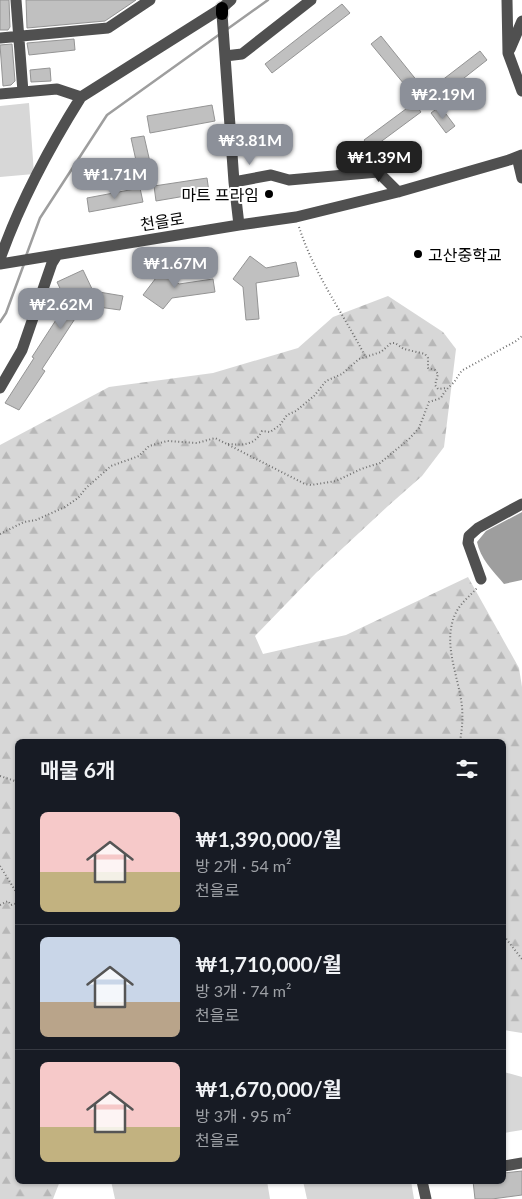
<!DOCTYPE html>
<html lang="ko">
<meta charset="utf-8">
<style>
:root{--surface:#171b24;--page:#242831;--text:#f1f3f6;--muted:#9ea1a6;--line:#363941;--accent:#8c9099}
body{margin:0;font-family:Lato,"Noto Sans KR",sans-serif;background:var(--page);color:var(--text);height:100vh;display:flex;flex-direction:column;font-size:19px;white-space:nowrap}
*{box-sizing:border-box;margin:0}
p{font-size:16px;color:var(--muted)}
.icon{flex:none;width:28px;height:28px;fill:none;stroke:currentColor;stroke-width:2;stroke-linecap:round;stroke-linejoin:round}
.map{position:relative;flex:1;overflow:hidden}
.panel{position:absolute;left:15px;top:739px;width:491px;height:445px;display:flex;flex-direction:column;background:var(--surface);border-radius:8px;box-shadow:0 1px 4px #0004}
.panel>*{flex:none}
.price{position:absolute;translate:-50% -42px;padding:0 11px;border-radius:10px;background:var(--accent);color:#fff;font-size:16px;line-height:32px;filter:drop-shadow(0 1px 2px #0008)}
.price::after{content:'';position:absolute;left:50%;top:30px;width:15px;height:11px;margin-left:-8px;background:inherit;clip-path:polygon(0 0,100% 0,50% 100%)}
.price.active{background:#222;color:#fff}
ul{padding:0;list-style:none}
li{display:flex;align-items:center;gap:15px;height:125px;padding:0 25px}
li+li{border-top:1px solid var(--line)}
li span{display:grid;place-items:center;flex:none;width:140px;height:100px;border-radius:8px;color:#555}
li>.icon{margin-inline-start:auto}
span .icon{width:60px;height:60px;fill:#fffc;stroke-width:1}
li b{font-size:21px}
h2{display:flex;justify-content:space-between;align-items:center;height:60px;padding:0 25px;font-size:21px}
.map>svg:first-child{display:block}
</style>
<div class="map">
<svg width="522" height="1199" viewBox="0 0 522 1199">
<defs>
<pattern id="forest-firs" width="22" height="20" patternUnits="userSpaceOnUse" patternTransform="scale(1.25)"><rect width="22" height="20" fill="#d7d7d7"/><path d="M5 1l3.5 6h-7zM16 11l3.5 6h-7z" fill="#b7b7b7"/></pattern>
</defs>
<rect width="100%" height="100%" fill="#fff"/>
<path fill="url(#forest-firs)" d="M388,296L443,332L456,349L444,447L422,476L388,506L316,573L255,636L263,654L346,635L468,577L519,668L522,687V1033L504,1030V741H18V1181H60L53,1199H0V445L109,387L213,373L298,348L333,317Z"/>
<path fill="#d7d7d7" d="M29,103L34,174L0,177V106Z
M504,1072L522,1077V1130L504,1133Z
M111,1181H267L270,1199H115Z
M303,1181H411L414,1199H307Z"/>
<path fill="#9e9e9e" d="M522,512V580L504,584C493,571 480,558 477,542L486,531Z"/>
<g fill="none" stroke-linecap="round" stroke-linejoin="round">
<path stroke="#9e9e9e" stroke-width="2.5" d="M226,30L268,0
M26,256L40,218L107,115L220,34
M0,322L6,313L24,264"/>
</g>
<path fill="#c0c0c0" stroke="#949494" d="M0,0H9L10,27L8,30H0Z
M26,0H136L105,21L27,28Z
M342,4L350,13L272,73L265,64Z
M381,36L418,82L409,90L371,44Z
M74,39L75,50L29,55L27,43Z
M12,44L15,81L11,85L3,86L0,45Z
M480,51L487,60L436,100L428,91Z
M50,68L51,81L31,82L30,70Z
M414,103L421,112L371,149L364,140Z
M212,105L215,121L150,133L147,116Z
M440,106L455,126L446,133L431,113Z
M144,136L152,171L139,174L131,138Z
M207,178L209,192L156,201L154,186Z
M140,188L143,202L89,212L87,198Z
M250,256L266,268L296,262L299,276L256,283L259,319L246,320L243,287L233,279Z
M83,270L93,291L123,296L120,310L84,305L42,369L45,371L19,410L5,403L34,358L32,357L67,303L57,282Z
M162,270L179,284L213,279L215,292L172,298L163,309L143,295Z
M522,1171V1195L492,1199H475L473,1181H504V1173Z"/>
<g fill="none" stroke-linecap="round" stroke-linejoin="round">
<defs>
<path id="major" d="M222,8V14"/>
</defs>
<use href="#major" stroke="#dbdbdb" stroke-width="15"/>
<path stroke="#727272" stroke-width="2" stroke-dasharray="1 2.5" stroke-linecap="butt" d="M299,227C314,274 343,313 365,356
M228,444C243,445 254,446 262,431L270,432L280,425L287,415L296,411L314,396L326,381L342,374L359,359L381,352L391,343H395L404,349L425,354L428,358V368L435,370L438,374L435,385L438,389L446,388
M0,534L24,522L36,520L65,507L78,498L86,488L111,466L139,456L149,446L167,441L197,443L215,438L305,484L311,485L336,481L361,469L380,463L409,439L419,428L429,402L441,398C444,392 447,389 452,384C457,380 458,374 463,370L516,341L522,336
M460,741C462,730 463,719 462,707C459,677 443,646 454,617C458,605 470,596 478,587
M0,776L18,782
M0,866L18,895
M0,905L8,901L11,905L18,903
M504,936L522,959"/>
<path stroke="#505050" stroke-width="11" d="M16,0L23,92
M507,0L508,53L522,91
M222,14L234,182L239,225
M0,38L108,28L150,0
M510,49L522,21
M225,56L242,54L311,0
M0,94L57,89L81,97L222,8L231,0
M517,157L522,178
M234,182L271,175L289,180L378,172L398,192
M0,259C20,202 49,148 81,97
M0,264L239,225L296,217L398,192L509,160L522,155
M0,388L22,350L52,263L57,255
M481,579L468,543L469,536L478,528L522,504
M504,1166L522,1163
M422,1181L426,1199"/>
<use href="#major" stroke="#000" stroke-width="12"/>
</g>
<g fill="#000" stroke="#fff" stroke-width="2">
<circle cx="269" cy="194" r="5"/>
<circle cx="418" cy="254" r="5"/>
</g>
<g text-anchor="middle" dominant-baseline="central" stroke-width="4" stroke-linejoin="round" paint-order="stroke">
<g font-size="16" fill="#000" stroke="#fff" text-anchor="end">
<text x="259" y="194">마트 프라임</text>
<text x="428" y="254" text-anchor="start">고산중학교</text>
</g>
<g font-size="16" fill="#000" stroke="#fff">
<text transform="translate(162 221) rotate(-9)">천을로</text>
</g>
</g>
</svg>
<b class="price" style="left:443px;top:120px">₩2.19M</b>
<b class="price" style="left:250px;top:166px">₩3.81M</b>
<b class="price active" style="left:379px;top:183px">₩1.39M</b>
<b class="price" style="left:115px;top:200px">₩1.71M</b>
<b class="price" style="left:175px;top:289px">₩1.67M</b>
<b class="price" style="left:61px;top:330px">₩2.62M</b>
<section class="panel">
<h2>매물 6개<svg class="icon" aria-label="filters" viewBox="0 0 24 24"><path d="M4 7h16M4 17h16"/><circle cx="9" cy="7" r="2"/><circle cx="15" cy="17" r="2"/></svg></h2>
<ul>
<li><span style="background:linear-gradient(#f6c9c9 60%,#c2b280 0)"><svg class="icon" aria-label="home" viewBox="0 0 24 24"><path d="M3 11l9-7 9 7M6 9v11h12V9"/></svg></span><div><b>₩1,390,000/월</b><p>방 2개 · 54 m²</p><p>천을로</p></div></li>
<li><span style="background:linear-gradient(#c9d6e8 65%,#b9a48a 0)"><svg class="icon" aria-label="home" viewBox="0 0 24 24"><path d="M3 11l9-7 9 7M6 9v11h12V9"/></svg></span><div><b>₩1,710,000/월</b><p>방 3개 · 74 m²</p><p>천을로</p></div></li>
<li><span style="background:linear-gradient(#f6c9c9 65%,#c2b280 0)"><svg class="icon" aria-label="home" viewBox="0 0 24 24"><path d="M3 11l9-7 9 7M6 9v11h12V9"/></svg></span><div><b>₩1,670,000/월</b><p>방 3개 · 95 m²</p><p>천을로</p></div></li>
</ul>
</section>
</div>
